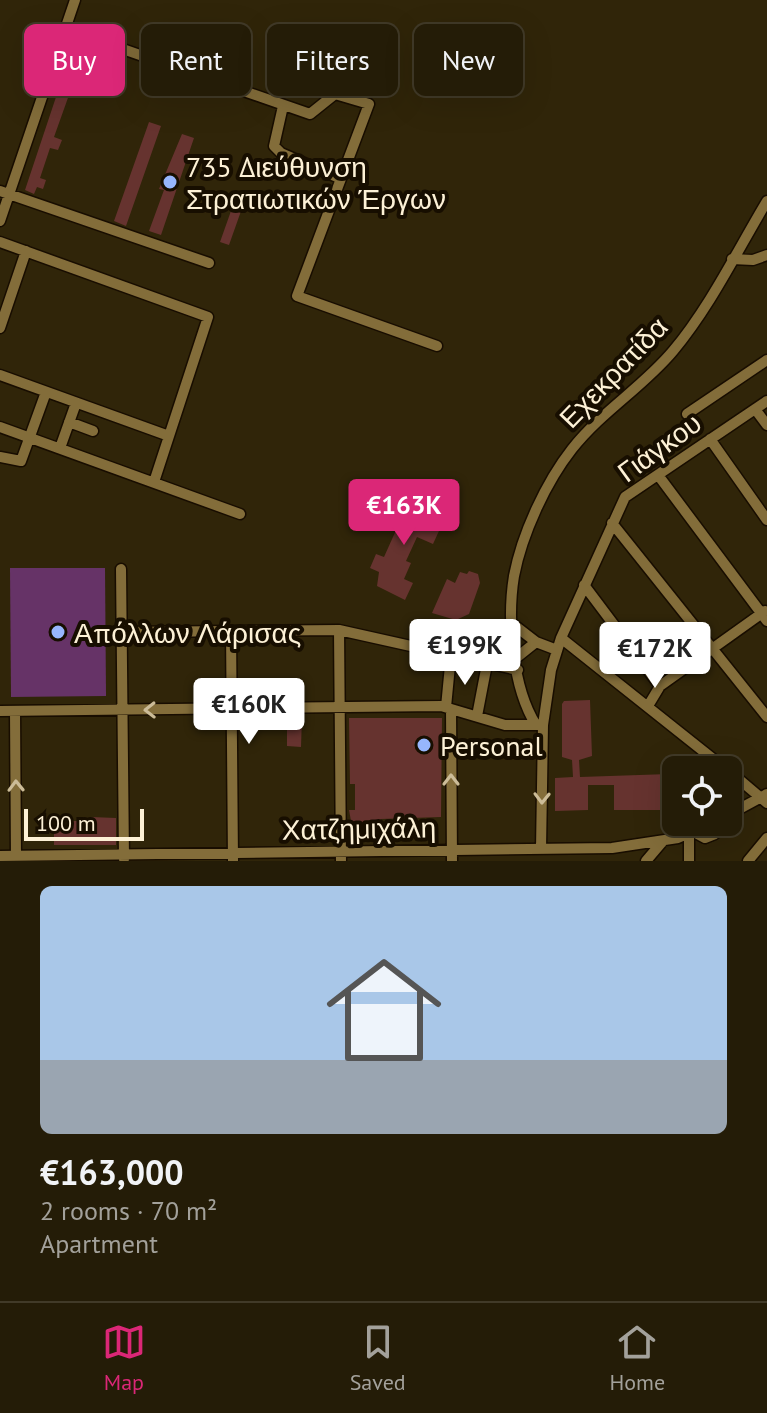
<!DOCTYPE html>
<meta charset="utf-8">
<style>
:root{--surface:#241c07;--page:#2c2511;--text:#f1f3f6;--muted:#a3a19b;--line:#413a28;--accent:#db2777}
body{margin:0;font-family:"PT Sans",sans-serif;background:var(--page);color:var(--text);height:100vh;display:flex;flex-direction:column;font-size:30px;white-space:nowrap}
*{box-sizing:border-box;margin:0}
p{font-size:26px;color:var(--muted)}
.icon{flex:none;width:44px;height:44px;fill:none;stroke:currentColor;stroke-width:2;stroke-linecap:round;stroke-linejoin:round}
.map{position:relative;height:861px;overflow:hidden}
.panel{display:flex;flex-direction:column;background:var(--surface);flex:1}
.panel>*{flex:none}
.banner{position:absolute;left:24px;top:24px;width:720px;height:72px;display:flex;gap:16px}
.tools{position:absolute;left:662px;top:756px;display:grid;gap:16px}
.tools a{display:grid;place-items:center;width:80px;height:80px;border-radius:12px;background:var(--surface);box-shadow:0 8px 32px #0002,0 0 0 2px var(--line);font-size:40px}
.scale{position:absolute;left:24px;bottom:20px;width:120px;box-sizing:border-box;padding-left:8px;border:4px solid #fdf1d6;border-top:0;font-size:22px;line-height:28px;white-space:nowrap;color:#fdf1d6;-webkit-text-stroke:6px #170e00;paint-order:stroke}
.price{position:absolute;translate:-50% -68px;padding:0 18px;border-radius:8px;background:#fff;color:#222;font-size:26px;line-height:52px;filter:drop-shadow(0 2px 4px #0008)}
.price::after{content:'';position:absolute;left:50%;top:48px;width:24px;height:18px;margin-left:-12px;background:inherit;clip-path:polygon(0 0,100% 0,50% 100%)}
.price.active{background:var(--accent);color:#fff}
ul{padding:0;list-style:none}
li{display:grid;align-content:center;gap:16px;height:424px;padding:0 40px}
li span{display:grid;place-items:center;height:248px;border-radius:12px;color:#555}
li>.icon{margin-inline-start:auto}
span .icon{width:144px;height:144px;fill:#fffc;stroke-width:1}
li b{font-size:34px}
.pill{padding:0 28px;border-radius:12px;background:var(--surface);box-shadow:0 8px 32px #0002,0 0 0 2px var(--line);font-size:28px;line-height:72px}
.pill.active{background:var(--accent);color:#fff}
.tab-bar{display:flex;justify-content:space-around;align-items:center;height:112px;border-top:2px solid var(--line);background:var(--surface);font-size:22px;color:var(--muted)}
.tab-bar a{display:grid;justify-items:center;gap:4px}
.tab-bar .active{color:var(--accent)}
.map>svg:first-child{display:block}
</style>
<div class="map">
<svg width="767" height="861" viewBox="0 0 767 861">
<rect width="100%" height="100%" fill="#302509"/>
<path fill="#663367" d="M10,568H105L106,696L11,697Z"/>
<path fill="#66332f" d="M109,54L120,57L111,84L100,81Z
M58,91L69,95L54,137L62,140L58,150L50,148L40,178L46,180L43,189L37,187L34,194L25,190Z
M149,122L161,126L126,226L114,221Z
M182,134L194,138L161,235L149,231L164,190L159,189Z
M237,194L246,197L229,245L220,242Z
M402,500L444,520L433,544L417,537L406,561L411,563L404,579L413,583L405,600L377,586L379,572L370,568L376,554L384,557L397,528L390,525Z
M469,571L478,574L480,583L469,614L456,620L432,613L447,579L455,583L460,572L467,574Z
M590,700L592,756L579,760L580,777L669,774V780H673L671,810H614V785H588V810L555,811V778L573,777L572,760L562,757V704L564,701Z
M287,716L302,717L301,747L287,746Z
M349,718H442L441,817L381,819L372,836L363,837L353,832L349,810H355V784H350Z
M91,817L116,818V845H54V826H72V821H91Z"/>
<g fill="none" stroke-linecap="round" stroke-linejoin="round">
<defs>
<path id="minor" d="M65,29L310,114L335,94L369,104L297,296L437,346
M283,106L274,146L281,153L339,178
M0,191L209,263
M0,221L75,0
M0,242L208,317L154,482
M732,259L753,260L767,255
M0,328L26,251
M0,375L169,436
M755,409L767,425
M687,414L767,360
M69,422L93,431
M0,427L240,514
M710,439L767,520
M60,448L76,403
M0,457L21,461L46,392
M658,475L767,621
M612,523L767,717
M121,569L124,859
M584,585L660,686
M514,625L536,642L557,650
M339,630L341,861
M231,631L233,861
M122,632L339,630L518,670
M561,638L727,770
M516,658L536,642
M648,706L660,686L765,611
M446,707L451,655
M451,709L452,861
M0,711L441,706L505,725H543
M15,711L16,859
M477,716L487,664
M536,725C512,687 507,619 514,576C522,534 546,482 572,449C602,411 643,387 673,351C710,307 737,251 767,201
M728,770L767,803
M728,815L767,794
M694,832L705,838L715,834L718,822
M689,834V861
M541,849L543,725L551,670L561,638L625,497L767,401
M0,856L612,848L678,838L715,822
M646,861L663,841
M748,861L767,838"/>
</defs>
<use href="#minor" stroke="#180d00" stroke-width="13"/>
<use href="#minor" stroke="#836d3a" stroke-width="10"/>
</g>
<defs><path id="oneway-chevron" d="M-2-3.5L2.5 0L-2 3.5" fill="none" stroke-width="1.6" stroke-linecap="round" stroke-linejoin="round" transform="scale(2)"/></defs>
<g stroke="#ccbc98">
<use href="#oneway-chevron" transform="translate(150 710) rotate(179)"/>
<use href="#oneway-chevron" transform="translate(451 780) rotate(-90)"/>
<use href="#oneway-chevron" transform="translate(16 786) rotate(-91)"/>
<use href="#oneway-chevron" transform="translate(542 798) rotate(91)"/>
</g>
<g fill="#97b6fd" stroke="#170e00" stroke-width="3">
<circle cx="170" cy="182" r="8"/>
<circle cx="58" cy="632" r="8"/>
<circle cx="424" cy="745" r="8"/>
</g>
<g text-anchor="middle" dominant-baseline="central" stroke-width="8" stroke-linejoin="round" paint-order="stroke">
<g font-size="28" fill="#fdf1d6" stroke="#170e00" text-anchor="start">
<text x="186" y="166">735 Διεύθυνση<tspan x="186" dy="32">Στρατιωτικών Έργων</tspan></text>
<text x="74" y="632">Απόλλων Λάρισας</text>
<text x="440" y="745">Personal</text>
</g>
<g font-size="28" fill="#fdf1d6" stroke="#170e00">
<text transform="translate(613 372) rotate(-46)">Εχεκρατίδα</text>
<text transform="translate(659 447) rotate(-36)">Γιάγκου</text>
<text transform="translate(359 828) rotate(-1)">Χατζημιχάλη</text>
</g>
</g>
</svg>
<div class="tools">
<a><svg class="icon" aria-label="locate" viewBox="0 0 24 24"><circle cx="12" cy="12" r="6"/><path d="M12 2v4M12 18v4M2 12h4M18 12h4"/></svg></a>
</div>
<div class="scale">100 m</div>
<b class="price active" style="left:404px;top:547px">€163K</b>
<b class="price" style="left:465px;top:687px">€199K</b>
<b class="price" style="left:655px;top:690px">€172K</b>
<b class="price" style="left:249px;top:746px">€160K</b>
<div class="banner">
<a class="pill active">Buy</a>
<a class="pill">Rent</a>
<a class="pill">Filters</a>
<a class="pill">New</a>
</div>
</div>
<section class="panel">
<ul>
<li><span style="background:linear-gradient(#a9c7e8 70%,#9aa5b1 0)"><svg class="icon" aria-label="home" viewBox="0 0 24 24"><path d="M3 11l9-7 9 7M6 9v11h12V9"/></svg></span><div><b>€163,000</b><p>2 rooms · 70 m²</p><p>Apartment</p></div></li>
</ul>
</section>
<nav class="tab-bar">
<a class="active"><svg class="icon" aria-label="map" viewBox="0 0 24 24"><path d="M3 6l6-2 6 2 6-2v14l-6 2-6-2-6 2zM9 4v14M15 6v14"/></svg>Map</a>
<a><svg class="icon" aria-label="saved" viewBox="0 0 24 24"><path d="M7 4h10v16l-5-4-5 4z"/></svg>Saved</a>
<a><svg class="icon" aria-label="home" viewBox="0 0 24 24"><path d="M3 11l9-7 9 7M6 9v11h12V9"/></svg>Home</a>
</nav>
